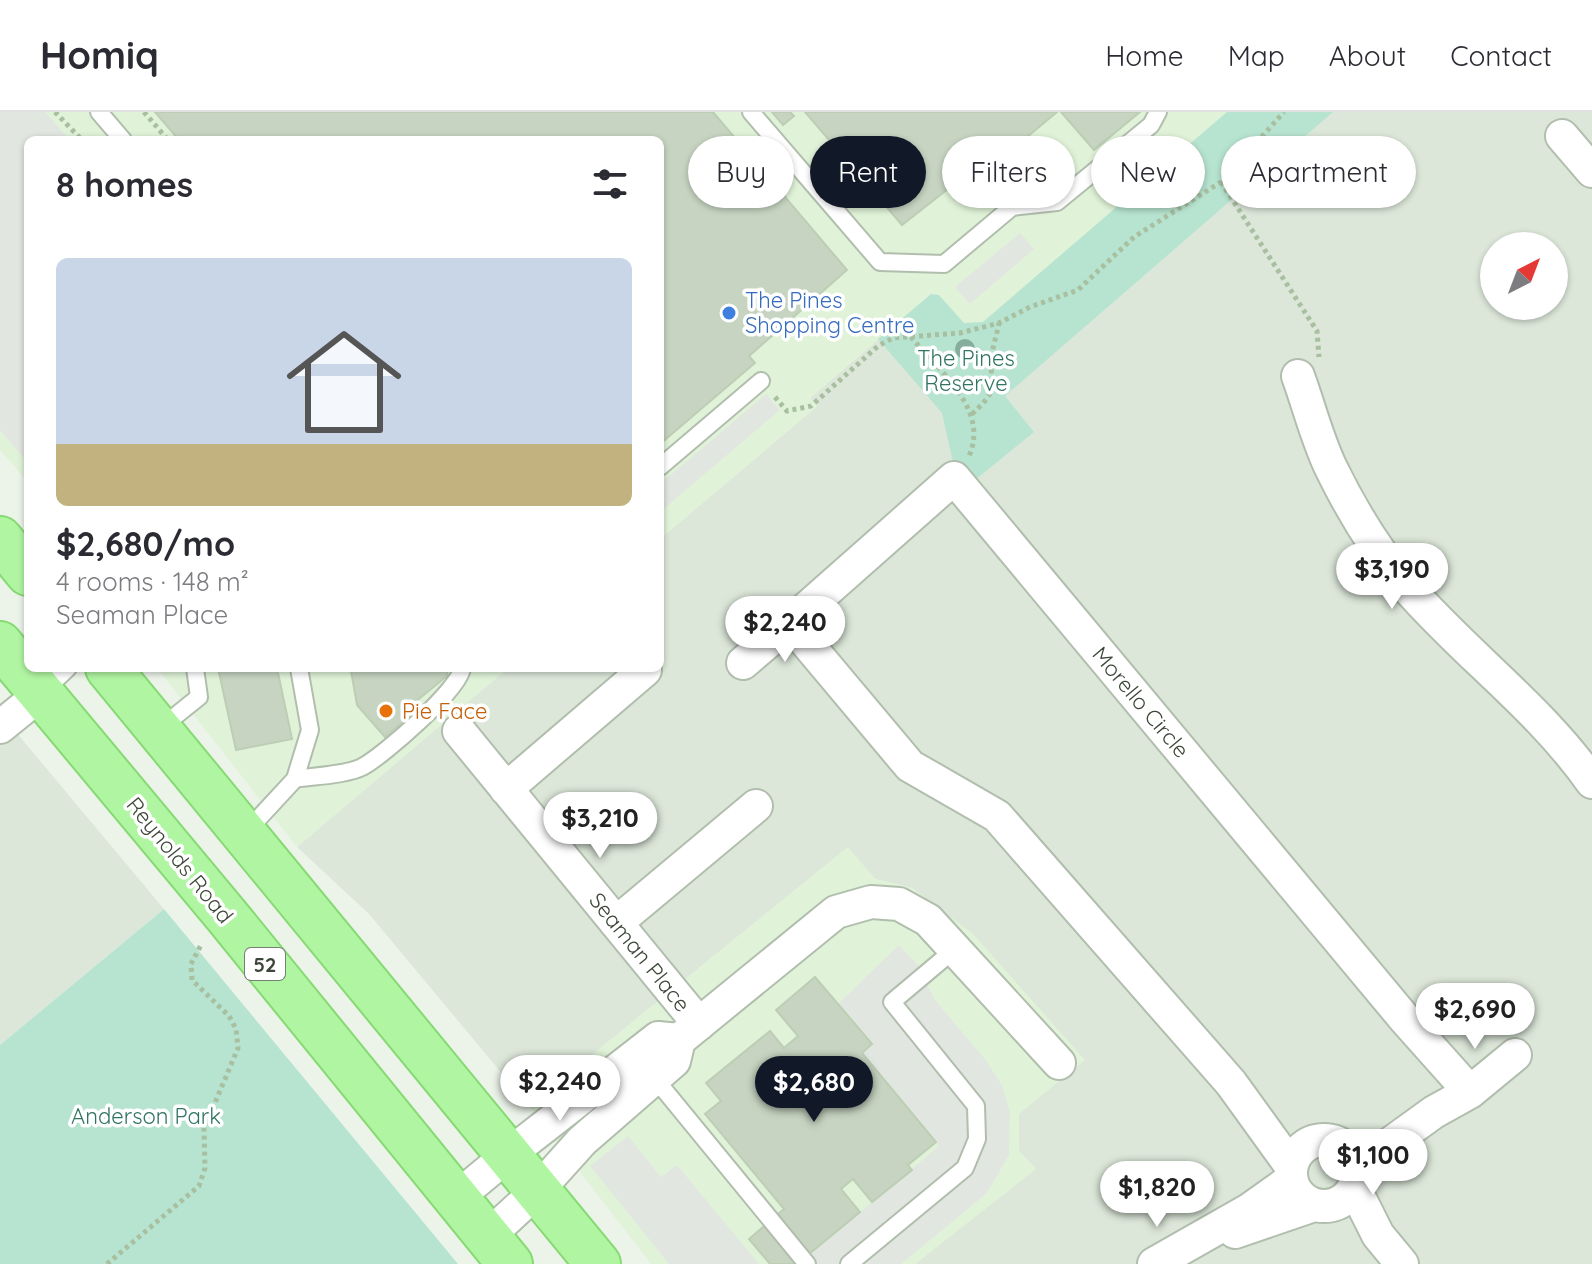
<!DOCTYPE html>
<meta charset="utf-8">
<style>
:root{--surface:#fff;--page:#f7f7f7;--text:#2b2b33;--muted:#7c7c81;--line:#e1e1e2;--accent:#111827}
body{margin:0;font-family:Quicksand,sans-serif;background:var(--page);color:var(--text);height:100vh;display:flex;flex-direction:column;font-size:30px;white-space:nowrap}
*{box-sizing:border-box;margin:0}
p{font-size:26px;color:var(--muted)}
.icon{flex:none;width:44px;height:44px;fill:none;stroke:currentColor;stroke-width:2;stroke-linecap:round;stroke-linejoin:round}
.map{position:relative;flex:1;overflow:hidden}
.details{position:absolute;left:24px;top:24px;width:640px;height:536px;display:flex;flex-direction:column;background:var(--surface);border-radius:12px;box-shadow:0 2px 6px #0004}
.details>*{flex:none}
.top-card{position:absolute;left:688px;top:24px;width:760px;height:72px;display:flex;gap:16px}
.needle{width:52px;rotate:42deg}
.fabs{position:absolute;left:1480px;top:120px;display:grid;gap:16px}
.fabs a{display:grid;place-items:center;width:88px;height:88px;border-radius:50%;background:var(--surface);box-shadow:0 2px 6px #0004;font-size:40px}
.price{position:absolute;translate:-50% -68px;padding:0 18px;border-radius:28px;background:#fff;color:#222;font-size:26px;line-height:52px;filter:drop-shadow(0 2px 4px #0008)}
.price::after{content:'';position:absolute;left:50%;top:48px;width:24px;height:18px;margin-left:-12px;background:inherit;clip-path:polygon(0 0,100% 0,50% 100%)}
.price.current{background:var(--accent);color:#fff}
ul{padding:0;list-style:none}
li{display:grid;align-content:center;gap:16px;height:424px;padding:0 32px}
li span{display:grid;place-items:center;height:248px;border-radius:12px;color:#555}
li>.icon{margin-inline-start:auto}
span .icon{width:144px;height:144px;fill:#fffc;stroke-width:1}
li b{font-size:34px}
h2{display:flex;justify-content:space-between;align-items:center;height:96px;padding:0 32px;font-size:34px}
.tag{padding:0 28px;border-radius:36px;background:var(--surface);box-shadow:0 2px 6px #0004;font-size:28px;line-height:72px}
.tag.current{background:var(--accent);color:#fff}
header{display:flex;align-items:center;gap:48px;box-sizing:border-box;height:112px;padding:0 40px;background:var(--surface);border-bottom:2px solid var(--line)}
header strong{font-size:38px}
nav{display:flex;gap:44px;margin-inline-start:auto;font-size:28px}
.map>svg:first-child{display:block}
</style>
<header>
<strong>Homiq</strong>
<nav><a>Home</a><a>Map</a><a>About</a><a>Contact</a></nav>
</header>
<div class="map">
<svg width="1592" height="1152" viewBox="0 0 1592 1152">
<rect width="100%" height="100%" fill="#ecf4ea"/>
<path fill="#dce7d9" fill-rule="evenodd" d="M1227,0H1592V1152H915L1035,1056L1019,1039V1002L912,776L875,767L847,736L529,994L369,802L297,735L508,556H660V427L816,295L810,286L931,182L964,211ZM1494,134H1554V194H1494Z
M0,601L164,797L0,933Z"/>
<path fill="#e0f3d8" d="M0,0H1227L983,210L964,212L939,183L931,182L810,286L817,294L660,427V28H28V370L0,338Z
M157,556H508L297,735Z
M848,735L875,767L912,776L973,822L1085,948L1019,1002V1039L1036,1057L915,1152H651L529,994Z"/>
<path fill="#b7e4d0" d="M1227,0H1333L1005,284L1034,320L969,373L954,355L942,301L878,227L931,182L939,183L964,211L983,210Z
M164,797L458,1152H0V933Z"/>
<path fill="#e2e6e1" d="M0,0H45L70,28H28V351L0,318Z
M1020,121L1034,137L970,192L955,175Z
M766,282L780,298L660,400V372Z
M899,833L917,852L935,888L985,947L1002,973L1010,1000L1009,1043L987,1081L901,1152H799L939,1034L862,941L871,932L838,892Z
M628,1024L661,1065L677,1053L759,1152H669L590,1054Z"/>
<path fill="#c6d4c1" stroke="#bcceb4" stroke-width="2" d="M155,0H713L847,158L749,244L755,251L660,332V28H179Z
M772,0H790L794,4L783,13Z
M805,0H1057L996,51L1006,62L969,93L953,73L902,113Z
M1061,0H1140L1094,38Z
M218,556H277L292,627L236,638Z
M355,556H448L447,564L409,595L411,603L385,625L357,593L351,559Z
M815,865L872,932L862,941L936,1030L908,1053L912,1058L872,1090L853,1067L841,1077L860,1100L797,1152H770L749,1127L784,1097L705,1002L721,989L706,971L770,919L784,936L798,924L776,898Z"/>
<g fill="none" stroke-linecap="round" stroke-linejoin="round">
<defs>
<path id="service" d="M99,0L123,28
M751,0L880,150L944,152L1012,95L1057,90L1151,13L1158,0
M660,355L761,269
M43,580L68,556
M159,617L199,585L195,556
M295,667C313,664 347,663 362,655C382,645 461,576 462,556
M246,720L295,667L310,618L299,556
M652,963L807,1152
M849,1152L965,1056L977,1027L976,994L892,890L955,837"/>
<path id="minor" d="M1562,24L1592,59
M1298,264C1309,294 1317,327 1331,356C1351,397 1377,440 1407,475C1466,543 1540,596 1592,670
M743,551L790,511
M0,615L42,581
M459,619L699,912
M506,677L645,558
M616,811L756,694
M1291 1061a33 33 0 1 1 66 0a33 33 0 1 1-66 0Z
M1291,1054L1231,971L997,704L910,654L790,511L954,366L1404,906L1470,980
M1357,1061L1387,1034L1434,1000L1470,980L1515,943
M1354,1075L1378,1123L1402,1152
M455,1087L508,1043L658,926L679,928
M1235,1120L1314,1093
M487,1125L537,1079L582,1029L674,949L679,928L836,800L871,790L899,792L928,808L1059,951
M1154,1152L1249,1098L1291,1068"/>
<path id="primary" d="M0,427L28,461
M0,532L226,803L510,1152
M108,556L598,1152"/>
</defs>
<use href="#service" stroke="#b1bead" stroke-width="20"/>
<use href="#minor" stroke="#b1bead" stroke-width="36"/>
<use href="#primary" stroke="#86d973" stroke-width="48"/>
<path stroke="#a8bfa0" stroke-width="5" stroke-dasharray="4 4" stroke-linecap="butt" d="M55,0L82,28
M144,0L168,28
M1221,70L1317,219L1319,245
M911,225C938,258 990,297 969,344
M775,285L787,299L811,294L878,234L893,226L960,221L999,211L1030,195L1078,178L1134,125L1221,70L1284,0
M972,302C1003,273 988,277 992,244C993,233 997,222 999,211
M107,1152L199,1074L205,1056L204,1017L238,936L236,917L229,904L192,868L191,852L202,831"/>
<use href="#service" stroke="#fff" stroke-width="16"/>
<use href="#minor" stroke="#fff" stroke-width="32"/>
<use href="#primary" stroke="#b0f5a2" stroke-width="44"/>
</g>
<circle fill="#85ae9f" cx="965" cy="237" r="10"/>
<circle fill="#3f7fe0" stroke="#fff" stroke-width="3" cx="729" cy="201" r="8"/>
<circle fill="#e8710a" stroke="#fff" stroke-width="3" cx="386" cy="599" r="8"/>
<g text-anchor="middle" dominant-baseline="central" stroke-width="7" stroke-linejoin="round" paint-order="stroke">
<rect fill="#fff" stroke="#777e74" stroke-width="2" x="245" y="836" width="40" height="32" rx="6"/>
<g font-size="20" font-weight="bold" fill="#3d4739">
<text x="265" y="852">52</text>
</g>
<g font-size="22" fill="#366cbe" stroke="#fff" text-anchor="start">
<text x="745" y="188">The Pines<tspan x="745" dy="25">Shopping Centre</tspan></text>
</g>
<g font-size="22" fill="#317462" stroke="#fff">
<text x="966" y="246">The Pines<tspan x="966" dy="25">Reserve</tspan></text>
<text x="146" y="1004">Anderson Park</text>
</g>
<g font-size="22" fill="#3d4739" stroke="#fff">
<text transform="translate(1141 590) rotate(50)">Morello Circle</text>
<text transform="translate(180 748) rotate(51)">Reynolds Road</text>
<text transform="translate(640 840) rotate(51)">Seaman Place</text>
</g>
<g font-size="22" fill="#c56008" stroke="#fff" text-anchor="start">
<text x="402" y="599">Pie Face</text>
</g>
</g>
</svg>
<div class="fabs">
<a><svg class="needle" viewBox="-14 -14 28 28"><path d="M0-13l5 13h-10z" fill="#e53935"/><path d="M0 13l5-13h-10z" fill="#7c7c81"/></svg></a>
</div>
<b class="price" style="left:1392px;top:499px">$3,190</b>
<b class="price" style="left:785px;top:552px">$2,240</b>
<b class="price" style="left:600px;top:748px">$3,210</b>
<b class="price" style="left:1475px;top:939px">$2,690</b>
<b class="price" style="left:560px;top:1011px">$2,240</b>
<b class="price current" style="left:814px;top:1012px">$2,680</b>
<b class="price" style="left:1373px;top:1085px">$1,100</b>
<b class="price" style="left:1157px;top:1117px">$1,820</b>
<div class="top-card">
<a class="tag">Buy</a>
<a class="tag current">Rent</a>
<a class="tag">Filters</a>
<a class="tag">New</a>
<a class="tag">Apartment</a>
</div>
<section class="details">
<h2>8 homes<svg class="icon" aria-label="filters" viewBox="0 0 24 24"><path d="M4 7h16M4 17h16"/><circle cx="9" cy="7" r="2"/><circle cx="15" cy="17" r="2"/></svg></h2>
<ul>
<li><span style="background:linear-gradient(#c9d6e8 75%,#c2b280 0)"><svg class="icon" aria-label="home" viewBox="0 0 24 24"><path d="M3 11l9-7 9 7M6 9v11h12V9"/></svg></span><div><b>$2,680/mo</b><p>4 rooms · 148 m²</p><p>Seaman Place</p></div></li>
</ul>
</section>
</div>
